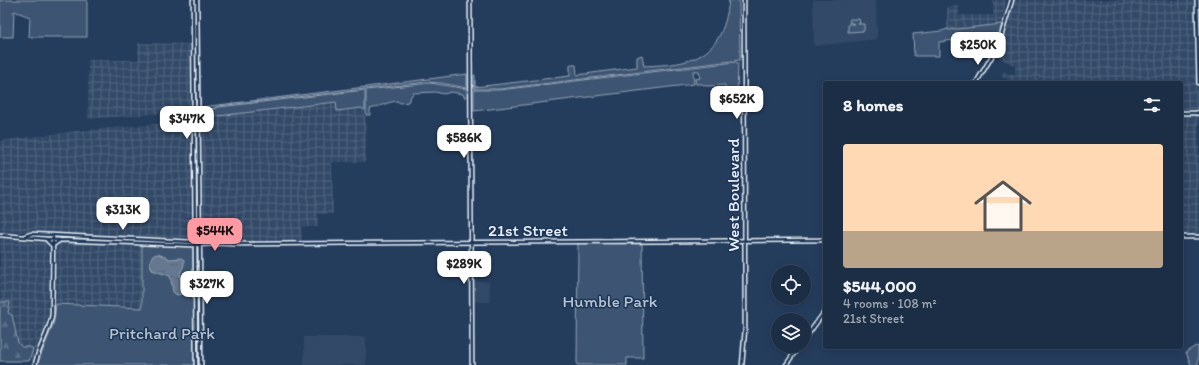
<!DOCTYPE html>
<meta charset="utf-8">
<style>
:root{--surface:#1c2e46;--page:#293a51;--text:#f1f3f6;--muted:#a0a8b3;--line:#3a4a5f;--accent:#ff9aa2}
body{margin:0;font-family:Itim,sans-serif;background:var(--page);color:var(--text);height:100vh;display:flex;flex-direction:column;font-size:15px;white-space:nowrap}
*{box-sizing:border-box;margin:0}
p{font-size:13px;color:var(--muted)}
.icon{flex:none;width:22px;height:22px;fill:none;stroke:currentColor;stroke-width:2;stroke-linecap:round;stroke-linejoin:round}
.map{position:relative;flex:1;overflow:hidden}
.details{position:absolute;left:823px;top:81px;width:360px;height:268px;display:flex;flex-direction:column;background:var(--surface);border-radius:4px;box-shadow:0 2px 10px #0003,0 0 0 1px var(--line)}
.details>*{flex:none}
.tools{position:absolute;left:771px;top:265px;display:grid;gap:8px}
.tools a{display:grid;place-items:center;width:40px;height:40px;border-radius:50%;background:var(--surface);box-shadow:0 2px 10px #0003,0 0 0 1px var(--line);font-size:20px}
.price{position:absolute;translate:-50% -34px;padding:0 9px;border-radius:8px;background:#fff;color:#222;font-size:13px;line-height:26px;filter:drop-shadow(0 1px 2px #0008)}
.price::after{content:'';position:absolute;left:50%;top:24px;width:12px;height:9px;margin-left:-6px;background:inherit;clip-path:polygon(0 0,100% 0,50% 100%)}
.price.on{background:var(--accent);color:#111}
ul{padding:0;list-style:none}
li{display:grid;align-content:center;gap:8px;height:212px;padding:0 20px}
li span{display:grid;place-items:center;height:124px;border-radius:4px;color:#555}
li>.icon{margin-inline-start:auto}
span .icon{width:72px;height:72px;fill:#fffc;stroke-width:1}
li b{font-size:17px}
h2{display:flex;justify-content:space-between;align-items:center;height:48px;padding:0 20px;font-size:17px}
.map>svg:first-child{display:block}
</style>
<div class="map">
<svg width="1199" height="365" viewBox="0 0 1199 365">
<defs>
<pattern id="industrial-grid" width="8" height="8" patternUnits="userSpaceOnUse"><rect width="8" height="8" fill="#334a68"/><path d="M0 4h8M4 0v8" fill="none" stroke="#51657e"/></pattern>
<pattern id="forest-firs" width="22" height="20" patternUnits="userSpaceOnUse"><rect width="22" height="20" fill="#3e5472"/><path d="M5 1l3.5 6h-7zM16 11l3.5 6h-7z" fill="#5a6d87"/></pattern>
<pattern id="water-ripples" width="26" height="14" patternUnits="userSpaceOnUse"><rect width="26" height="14" fill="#657890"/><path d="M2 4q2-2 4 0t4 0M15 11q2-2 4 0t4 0" fill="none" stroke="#576270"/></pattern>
</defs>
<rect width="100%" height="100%" fill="#253d5d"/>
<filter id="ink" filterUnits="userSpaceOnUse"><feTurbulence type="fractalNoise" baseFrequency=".025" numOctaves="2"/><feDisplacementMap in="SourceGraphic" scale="8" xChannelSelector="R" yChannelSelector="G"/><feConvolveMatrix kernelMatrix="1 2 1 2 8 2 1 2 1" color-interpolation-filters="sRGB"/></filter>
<g filter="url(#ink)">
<path fill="#334a68" d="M813,0H876L877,39L814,46Z
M472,281L489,282L490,302H472Z
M304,337H366V365H304Z"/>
<path fill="url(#industrial-grid)" d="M993,0H1006L1002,24L948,30L947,29V7H952V5H959V15H993Z
M1014,0H1194L1195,73L1197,88L1199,93V110H1181V83H1011V81L1001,76L1004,72L1015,76V66L995,55L1000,46Z
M138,43L191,44L192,111L88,119V60H138Z
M364,101V116H366V160L364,162H332L333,214H318V227H301L302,241L233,242L202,240L200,118L336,102L337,104Z
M1181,115H1199V235H1181Z
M192,121L193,236L192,239L11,232V239L46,241L50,245L51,254H55L56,246L59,242H62L142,245V308L52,304L48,322L32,361H0V141L77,131Z"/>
<path fill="#3e5472" stroke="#93a2b5" d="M0,0H87V37H29L30,17L14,11L13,37H0Z
M729,0H739L740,60L500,89H474V75H475V87L570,76V65H576L577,75L637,67V57L642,55L644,66C658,65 673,65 687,61C717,53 726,28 729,0Z
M850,19H859L860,23L858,24H864V31L848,32V24H855L849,22Z
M1002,24L999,34L939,42V56H914L913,34L942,31L947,29L949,30Z
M736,62L738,63L737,98H723L714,92L725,91V85L707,86L702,84H696L695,79L700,78L699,71H693L694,84L474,111V90H499Z
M467,74V88L441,83L427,82L366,89V87Z
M430,83L467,89V97H464L463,94L451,92L444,94L435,92L413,93L408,102L400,103L397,101C387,102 379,107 370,109V115H366V90Z
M365,87V89L219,106L201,114L202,107Z
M365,90V110L361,108L337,111L336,102L201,118V115L219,107Z
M578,243L642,244L643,358H627V365H577Z
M142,245L193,247L194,365H37L54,322L56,304L142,308Z
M1196,346L1198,347V365H1191L1186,352Z"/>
<path fill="url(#forest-firs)" stroke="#93a2b5" d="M0,302H10L8,313L12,315L18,343L22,347H30L33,349L29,361H0Z"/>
<path fill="url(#water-ripples)" stroke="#99a8ba" d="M158,254L170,259L181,258L184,260V265L180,274L184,289L181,294L177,295L173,292L171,280L170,276L152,270C149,263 149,255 158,254Z"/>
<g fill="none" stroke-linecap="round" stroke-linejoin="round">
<defs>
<path id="minor" d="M193,0L196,365
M197,0L201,365
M470,0L472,365
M976,83L998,46L1012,0
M1181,113H1199
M0,235L60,240L191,245L217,244
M25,236L31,234L233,244L825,240
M1181,237H1199
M46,239L53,246
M53,245L60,240
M804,340L825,311
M35,365C38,348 49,333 52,315L53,236
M742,365L745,329L744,0
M786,365L799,346"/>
<path id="major" d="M1197,0L1199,83
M1197,113L1199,112"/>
</defs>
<use href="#minor" stroke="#e8f1f8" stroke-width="5.5"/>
<use href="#major" stroke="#e8f1f8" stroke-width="6"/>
<use href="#minor" stroke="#1d3557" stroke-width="2.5"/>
<use href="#major" stroke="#1d3557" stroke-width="3"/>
</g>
</g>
<g text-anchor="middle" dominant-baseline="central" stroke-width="3" stroke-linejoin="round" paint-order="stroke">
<g font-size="17" fill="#e8f1f8" stroke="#1d3557">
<text transform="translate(733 195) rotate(-90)">West Boulevard</text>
<text x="528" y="230">21st Street</text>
</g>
<g font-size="17" fill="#b5c2d0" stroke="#1d3557">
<text x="610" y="301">Humble Park</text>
<text x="162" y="333">Pritchard Park</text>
</g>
</g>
</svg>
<div class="tools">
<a><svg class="icon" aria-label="locate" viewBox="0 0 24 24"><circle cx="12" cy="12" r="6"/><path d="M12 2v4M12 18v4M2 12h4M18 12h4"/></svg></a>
<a><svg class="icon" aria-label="layers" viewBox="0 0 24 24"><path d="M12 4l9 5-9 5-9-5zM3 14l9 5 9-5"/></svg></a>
</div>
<b class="price" style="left:978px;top:66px">$250K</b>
<b class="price" style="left:737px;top:120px">$652K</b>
<b class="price" style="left:187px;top:140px">$347K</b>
<b class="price" style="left:464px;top:159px">$586K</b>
<b class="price" style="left:123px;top:231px">$313K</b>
<b class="price on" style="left:215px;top:252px">$544K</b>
<b class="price" style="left:464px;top:285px">$289K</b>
<b class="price" style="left:207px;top:305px">$327K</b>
<section class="details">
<h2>8 homes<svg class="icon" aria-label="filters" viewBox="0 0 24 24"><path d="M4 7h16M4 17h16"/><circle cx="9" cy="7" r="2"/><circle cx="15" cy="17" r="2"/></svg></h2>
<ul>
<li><span style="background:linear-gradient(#ffd9b3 70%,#b9a48a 0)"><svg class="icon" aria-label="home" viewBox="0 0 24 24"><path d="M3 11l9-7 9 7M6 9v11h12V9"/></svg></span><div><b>$544,000</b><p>4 rooms · 108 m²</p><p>21st Street</p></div></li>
</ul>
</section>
</div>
